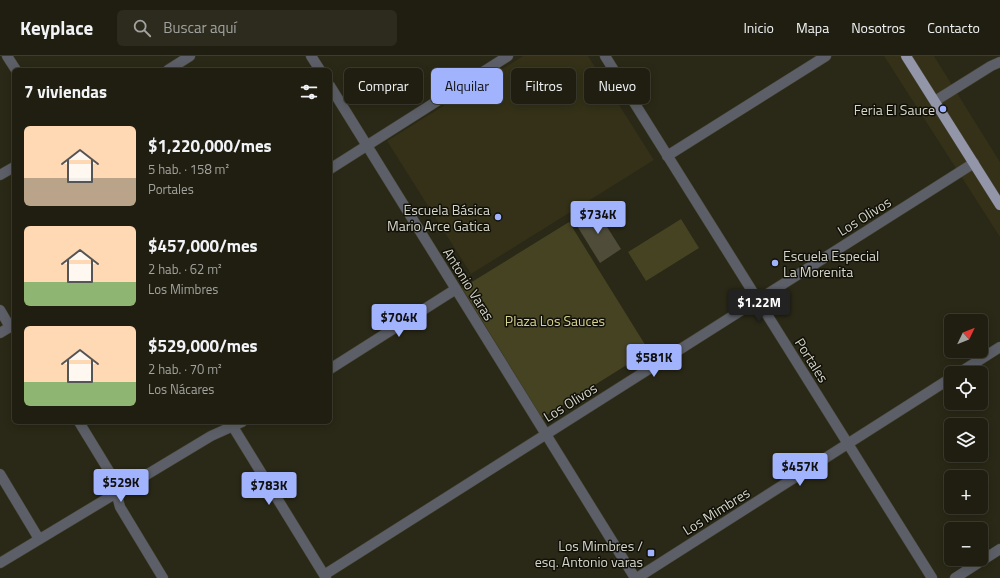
<!DOCTYPE html>
<html lang="es">
<meta charset="utf-8">
<style>
:root{--surface:#201e10;--page:#2d2b1e;--text:#f1f3f6;--muted:#a2a29f;--line:#3d3c30;--accent:#a1b3fd}
body{margin:0;font-family:"Titillium Web",sans-serif;background:var(--page);color:var(--text);height:100vh;display:flex;flex-direction:column;font-size:15px;white-space:nowrap}
*{box-sizing:border-box;margin:0}
p{font-size:13px;color:var(--muted)}
.icon{flex:none;width:22px;height:22px;fill:none;stroke:currentColor;stroke-width:2;stroke-linecap:round;stroke-linejoin:round}
.map{position:relative;flex:1;overflow:hidden}
.drawer{position:absolute;left:12px;top:12px;width:320px;height:356px;display:flex;flex-direction:column;background:var(--surface);border-radius:6px;box-shadow:0 2px 10px #0003,0 0 0 1px var(--line)}
.drawer>*{flex:none}
.top-card{position:absolute;left:344px;top:12px;width:380px;height:36px;display:flex;gap:8px}
.needle{width:26px;rotate:47deg}
.tools{position:absolute;left:944px;top:258px;display:grid;gap:8px}
.tools a{display:grid;place-items:center;width:44px;height:44px;border-radius:6px;background:var(--surface);box-shadow:0 2px 10px #0003,0 0 0 1px var(--line);font-size:20px}
.price{position:absolute;translate:-50% -34px;padding:0 9px;border-radius:4px;background:var(--accent);color:#111;font-size:13px;line-height:26px;filter:drop-shadow(0 1px 2px #0008)}
.price::after{content:'';position:absolute;left:50%;top:24px;width:12px;height:9px;margin-left:-6px;background:inherit;clip-path:polygon(0 0,100% 0,50% 100%)}
.price.active{background:#222;color:#fff}
ul{padding:0;list-style:none}
li{display:flex;align-items:center;gap:12px;height:100px;padding:0 12px}
li span{display:grid;place-items:center;flex:none;width:112px;height:80px;border-radius:6px;color:#555}
li>.icon{margin-inline-start:auto}
span .icon{width:48px;height:48px;fill:#fffc;stroke-width:1}
li b{font-size:17px}
h2{display:flex;justify-content:space-between;align-items:center;height:48px;padding:0 12px;font-size:17px}
.pill{padding:0 14px;border-radius:6px;background:var(--surface);box-shadow:0 2px 10px #0003,0 0 0 1px var(--line);font-size:14px;line-height:36px}
.pill.active{background:var(--accent);color:#111}
header{display:flex;align-items:center;gap:24px;box-sizing:border-box;height:56px;padding:0 20px;background:var(--surface);border-bottom:1px solid var(--line)}
header strong{font-size:19px}
nav{display:flex;gap:22px;margin-inline-start:auto;font-size:14px}
.search{width:280px;height:36px;background:var(--page);display:flex;align-items:center;gap:10px;box-sizing:border-box;padding:0 14px;border-radius:6px;color:var(--muted);font-size:15px}
.map>svg:first-child{display:block}
</style>
<header>
<strong>Keyplace</strong>
<div class="search"><svg class="icon" aria-label="search" viewBox="0 0 24 24"><circle cx="10" cy="10" r="6"/><path d="M15 15l6 6"/></svg>Buscar aquí</div>
<nav><a>Inicio</a><a>Mapa</a><a>Nosotros</a><a>Contacto</a></nav>
</header>
<div class="map">
<svg width="1000" height="522" viewBox="0 0 1000 522">
<rect width="100%" height="100%" fill="#2a2816"/>
<path fill="#343118" d="M523,0H588L654,104L471,218L387,85Z
M884,0H934L1000,106V181Z"/>
<path fill="#464323" d="M681,163L699,192L646,225L628,196Z
M569,166L649,295L542,362L462,232Z"/>
<path fill="#4f4d3a" d="M595,152L621,193L600,207L574,165Z"/>
<g fill="none" stroke-linecap="round" stroke-linejoin="round">
<defs>
<path id="minor" d="M7,0L16,14
M311,0L320,14
M605,0L932,522
M168,14L190,0
M330,30L635,522
M935,45L991,10L1000,6
M667,100L826,0
M330,113L508,0
M0,119L14,111
M0,254L10,271L14,272
M0,277L10,271
M330,313L456,233
M959,317L1000,291
M79,366L112,420L120,451L163,522
M230,366L326,522
M0,418L39,483
M0,507L211,380L242,366
M324,519L974,107
M637,522L951,322
M955,522L1000,493"/>
<path id="major" d="M906,0L1000,149"/>
</defs>
<use href="#minor" stroke="#464433" stroke-width="11"/>
<use href="#major" stroke="#464433" stroke-width="11"/>
<use href="#minor" stroke="#5d5f68" stroke-width="10"/>
<use href="#major" stroke="#9296a8" stroke-width="10"/>
</g>
<g fill="#a1b3fd" stroke="#111109" stroke-width="1.5">
<circle cx="943" cy="53" r="4"/>
<circle cx="498" cy="161" r="4"/>
<circle cx="775" cy="207" r="4"/>
<rect x="647" y="493" width="8" height="8" rx="2"/>
</g>
<g text-anchor="middle" dominant-baseline="central" stroke-width="3" stroke-linejoin="round" paint-order="stroke">
<g font-size="14" fill="#d6d5ca" stroke="#111109" text-anchor="end">
<text x="935" y="53">Feria El Sauce</text>
<text x="490" y="153">Escuela Básica<tspan x="490" dy="16">Mario Arce Gatica</tspan></text>
<text x="783" y="199" text-anchor="start">Escuela Especial<tspan x="783" dy="16">La Morenita</tspan></text>
<text x="643" y="489">Los Mimbres /<tspan x="643" dy="16">esq. Antonio varas</tspan></text>
</g>
<g font-size="14" fill="#d6d5ca" stroke="#111109">
<text transform="translate(864 160) rotate(-32)">Los Olivos</text>
<text transform="translate(469 228) rotate(58)">Antonio Varas</text>
<text transform="translate(812 304) rotate(58)">Portales</text>
<text transform="translate(570 346) rotate(-32)">Los Olivos</text>
<text transform="translate(716 455) rotate(-32)">Los Mimbres</text>
</g>
<g font-size="14" fill="#d9d393" stroke="#111109">
<text x="555" y="264">Plaza Los Sauces</text>
</g>
</g>
</svg>
<div class="tools">
<a><svg class="needle" viewBox="-14 -14 28 28"><path d="M0-13l5 13h-10z" fill="#e53935"/><path d="M0 13l5-13h-10z" fill="#a2a29f"/></svg></a>
<a><svg class="icon" aria-label="locate" viewBox="0 0 24 24"><circle cx="12" cy="12" r="6"/><path d="M12 2v4M12 18v4M2 12h4M18 12h4"/></svg></a>
<a><svg class="icon" aria-label="layers" viewBox="0 0 24 24"><path d="M12 4l9 5-9 5-9-5zM3 14l9 5 9-5"/></svg></a>
<a>+</a>
<a>−</a>
</div>
<b class="price" style="left:598px;top:179px">$734K</b>
<b class="price active" style="left:759px;top:267px">$1.22M</b>
<b class="price" style="left:399px;top:282px">$704K</b>
<b class="price" style="left:654px;top:322px">$581K</b>
<b class="price" style="left:800px;top:431px">$457K</b>
<b class="price" style="left:121px;top:447px">$529K</b>
<b class="price" style="left:269px;top:450px">$783K</b>
<div class="top-card">
<a class="pill">Comprar</a>
<a class="pill active">Alquilar</a>
<a class="pill">Filtros</a>
<a class="pill">Nuevo</a>
</div>
<section class="drawer">
<h2>7 viviendas<svg class="icon" aria-label="filters" viewBox="0 0 24 24"><path d="M4 7h16M4 17h16"/><circle cx="9" cy="7" r="2"/><circle cx="15" cy="17" r="2"/></svg></h2>
<ul>
<li><span style="background:linear-gradient(#ffd9b3 65%,#b9a48a 0)"><svg class="icon" aria-label="home" viewBox="0 0 24 24"><path d="M3 11l9-7 9 7M6 9v11h12V9"/></svg></span><div><b>$1,220,000/mes</b><p>5 hab. · 158 m²</p><p>Portales</p></div></li>
<li><span style="background:linear-gradient(#ffd9b3 70%,#8fb573 0)"><svg class="icon" aria-label="home" viewBox="0 0 24 24"><path d="M3 11l9-7 9 7M6 9v11h12V9"/></svg></span><div><b>$457,000/mes</b><p>2 hab. · 62 m²</p><p>Los Mimbres</p></div></li>
<li><span style="background:linear-gradient(#ffd9b3 70%,#8fb573 0)"><svg class="icon" aria-label="home" viewBox="0 0 24 24"><path d="M3 11l9-7 9 7M6 9v11h12V9"/></svg></span><div><b>$529,000/mes</b><p>2 hab. · 70 m²</p><p>Los Nácares</p></div></li>
</ul>
</section>
</div>
